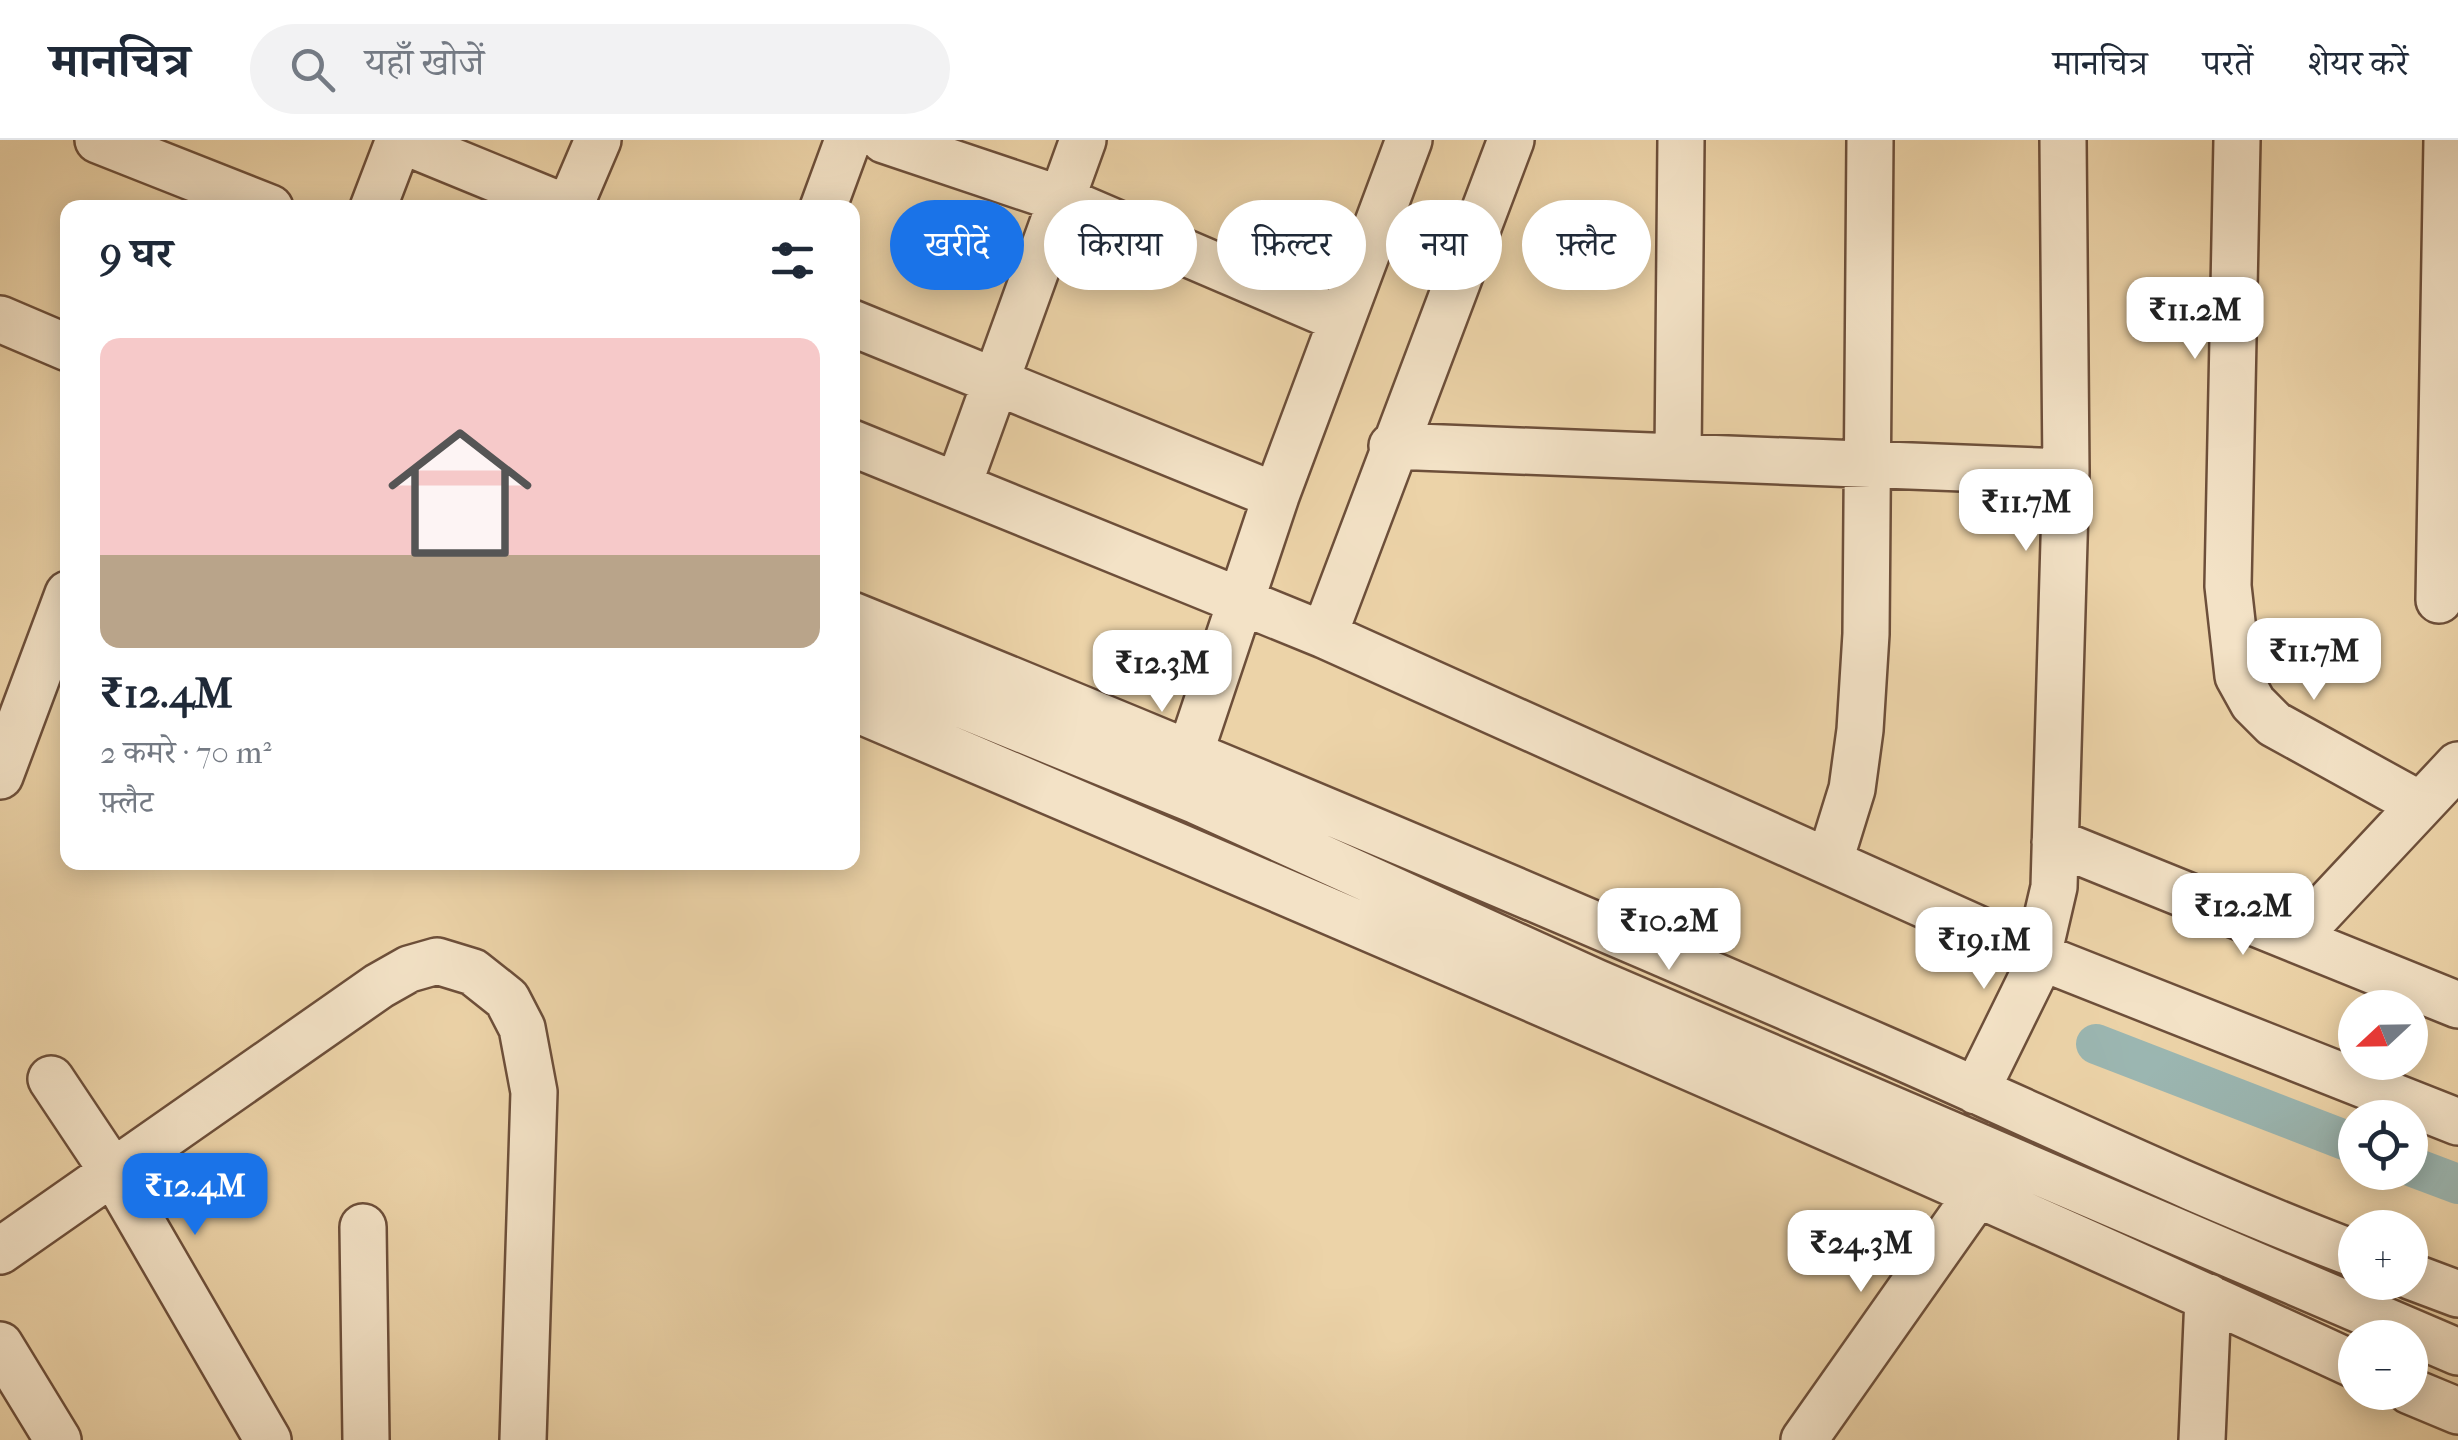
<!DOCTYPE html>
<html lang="hi">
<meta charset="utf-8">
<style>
:root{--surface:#fff;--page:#f2f2f3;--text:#1f2937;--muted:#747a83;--line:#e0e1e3;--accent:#1a73e8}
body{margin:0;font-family:"IM FELL French Canon","Noto Serif Devanagari",serif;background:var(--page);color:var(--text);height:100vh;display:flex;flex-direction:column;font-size:38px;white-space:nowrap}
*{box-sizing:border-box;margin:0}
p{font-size:32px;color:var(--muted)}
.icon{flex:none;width:55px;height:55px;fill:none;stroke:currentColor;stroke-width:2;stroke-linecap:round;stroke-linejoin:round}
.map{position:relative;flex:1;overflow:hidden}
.panel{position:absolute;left:60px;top:60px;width:800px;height:670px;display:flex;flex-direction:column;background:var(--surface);border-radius:20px;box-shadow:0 5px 25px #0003}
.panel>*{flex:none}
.hud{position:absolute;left:890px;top:60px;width:950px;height:90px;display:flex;gap:20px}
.needle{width:65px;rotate:248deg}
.buttons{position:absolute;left:2338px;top:850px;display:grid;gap:20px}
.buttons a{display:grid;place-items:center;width:90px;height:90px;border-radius:50%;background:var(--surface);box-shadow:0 5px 25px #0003;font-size:50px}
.price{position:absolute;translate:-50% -85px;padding:0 22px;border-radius:20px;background:#fff;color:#222;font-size:32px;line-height:65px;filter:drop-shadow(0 2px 5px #0008)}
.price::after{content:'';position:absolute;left:50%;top:60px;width:30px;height:22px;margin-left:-15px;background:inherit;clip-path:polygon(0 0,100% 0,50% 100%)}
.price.current{background:var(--accent);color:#fff}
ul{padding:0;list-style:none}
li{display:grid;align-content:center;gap:20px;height:530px;padding:0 40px}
li span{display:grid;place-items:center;height:310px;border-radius:20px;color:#555}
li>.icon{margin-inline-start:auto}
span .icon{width:180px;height:180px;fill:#fffc;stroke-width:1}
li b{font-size:42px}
h2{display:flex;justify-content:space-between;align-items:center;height:120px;padding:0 40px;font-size:42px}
.pill{padding:0 35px;border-radius:45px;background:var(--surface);box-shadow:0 5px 25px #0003;font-size:35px;line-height:90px}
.pill.current{background:var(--accent);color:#fff}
header{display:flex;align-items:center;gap:60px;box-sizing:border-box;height:140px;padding:0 50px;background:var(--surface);border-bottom:2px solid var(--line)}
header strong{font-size:48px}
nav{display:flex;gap:55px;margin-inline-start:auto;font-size:35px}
.search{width:700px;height:90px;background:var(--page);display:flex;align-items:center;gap:25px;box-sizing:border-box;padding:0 35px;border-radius:55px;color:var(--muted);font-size:38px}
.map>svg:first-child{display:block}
</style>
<header>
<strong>मानचित्र</strong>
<div class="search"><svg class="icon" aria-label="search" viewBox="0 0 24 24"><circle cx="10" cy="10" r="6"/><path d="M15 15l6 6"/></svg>यहाँ खोजें</div>
<nav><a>मानचित्र</a><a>परतें</a><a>शेयर करें</a></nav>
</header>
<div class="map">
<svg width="2458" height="1300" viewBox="0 0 2458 1300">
<rect width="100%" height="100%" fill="#ecd3a8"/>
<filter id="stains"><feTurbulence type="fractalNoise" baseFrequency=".002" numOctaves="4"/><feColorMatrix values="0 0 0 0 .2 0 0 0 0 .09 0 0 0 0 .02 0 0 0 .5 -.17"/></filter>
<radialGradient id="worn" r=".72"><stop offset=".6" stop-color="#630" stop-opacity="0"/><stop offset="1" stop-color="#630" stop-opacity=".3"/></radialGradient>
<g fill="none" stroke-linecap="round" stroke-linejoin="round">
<path stroke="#9bb6b1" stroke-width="40" d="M2096,904L2355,1004
M2410,1026L2458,1044"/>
<defs>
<path id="minor" d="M98,0L270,68
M401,0L567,68
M884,0L1060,59L1340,179
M2237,0L2228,446L2238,536L2253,563L2274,584L2419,664
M373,68L399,0
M569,68L598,0
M823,68L848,0
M0,179L68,208
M852,183L1276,356
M852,303L1324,495L2038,816L2458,982
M1392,306L2066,332
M1678,317L1681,0
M958,346L1083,0
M2439,460L2447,0
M852,475C1197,615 1540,759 1881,908C2039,977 2194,1053 2355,1114
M1324,495L1511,0
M852,520L1197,661L1595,842L2458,1212
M852,567C1356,782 1858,996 2355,1225
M1190,613L1276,356L1409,0
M0,636L68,454
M2055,702L2458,865
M1830,720L1852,649L1860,590L1866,494L1870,0
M2295,799L2458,625
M51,939L111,1029L268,1300
M1976,951L2034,833L2054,747L2066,332L2063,0
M363,1087L366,1300
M0,1111L379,846L409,829L437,821L473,832L507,859L522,888L534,952L523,1300
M2410,1136L2458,1154
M0,1205L58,1300
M2410,1251L2458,1271
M1804,1300L1978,1053
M2202,1300L2208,1157"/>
</defs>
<use href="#minor" stroke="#6d4f3a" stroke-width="50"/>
<use href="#minor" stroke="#f3e2c6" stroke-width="45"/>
</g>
<rect width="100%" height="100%" filter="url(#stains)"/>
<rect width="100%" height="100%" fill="url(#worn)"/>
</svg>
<div class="buttons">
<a><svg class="needle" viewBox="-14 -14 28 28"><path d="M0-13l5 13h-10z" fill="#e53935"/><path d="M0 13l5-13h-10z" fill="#747a83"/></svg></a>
<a><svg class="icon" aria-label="locate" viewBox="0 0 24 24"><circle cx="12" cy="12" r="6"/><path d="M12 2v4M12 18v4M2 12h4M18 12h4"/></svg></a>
<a>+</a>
<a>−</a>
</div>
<b class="price" style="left:2195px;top:222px">₹11.2M</b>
<b class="price" style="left:2026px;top:414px">₹11.7M</b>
<b class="price" style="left:2314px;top:563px">₹11.7M</b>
<b class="price" style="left:1162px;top:575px">₹12.3M</b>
<b class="price" style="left:2243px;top:818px">₹12.2M</b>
<b class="price" style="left:1669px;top:833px">₹10.2M</b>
<b class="price" style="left:1984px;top:852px">₹19.1M</b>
<b class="price current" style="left:195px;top:1098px">₹12.4M</b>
<b class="price" style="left:1861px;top:1155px">₹24.3M</b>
<div class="hud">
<a class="pill current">खरीदें</a>
<a class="pill">किराया</a>
<a class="pill">फ़िल्टर</a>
<a class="pill">नया</a>
<a class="pill">फ़्लैट</a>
</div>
<section class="panel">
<h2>9 घर<svg class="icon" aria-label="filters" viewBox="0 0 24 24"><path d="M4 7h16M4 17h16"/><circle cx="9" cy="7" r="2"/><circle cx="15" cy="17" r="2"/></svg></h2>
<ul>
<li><span style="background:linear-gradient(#f6c9c9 70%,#b9a48a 0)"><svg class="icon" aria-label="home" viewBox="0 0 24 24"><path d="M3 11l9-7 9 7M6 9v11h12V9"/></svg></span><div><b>₹12.4M</b><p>2 कमरे · 70 m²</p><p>फ़्लैट</p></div></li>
</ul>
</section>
</div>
